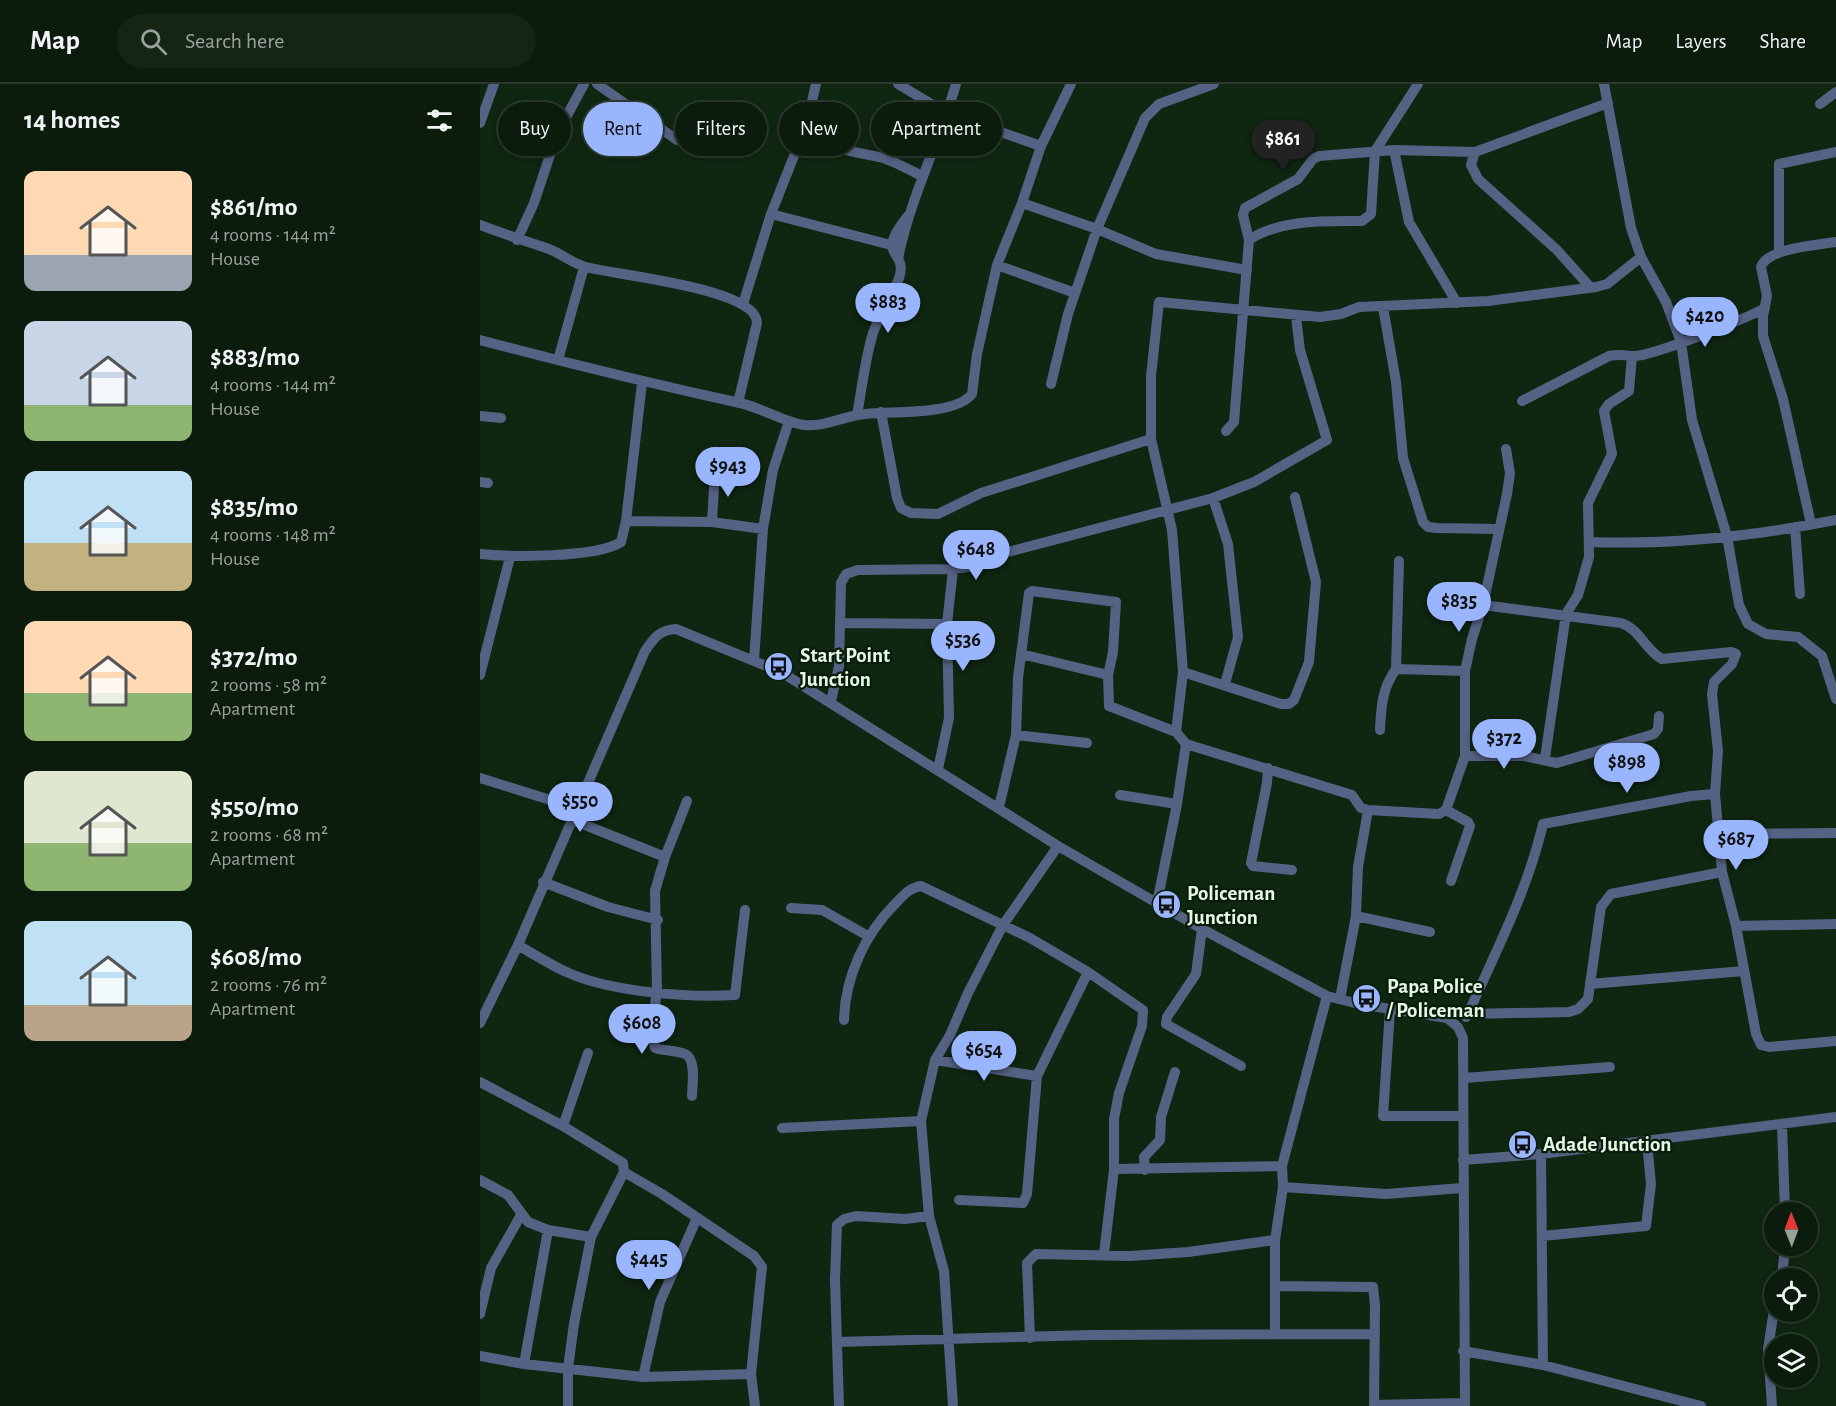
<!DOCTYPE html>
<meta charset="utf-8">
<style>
:root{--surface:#0b1c0d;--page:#142516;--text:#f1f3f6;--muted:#9aa19d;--line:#2b3a2e;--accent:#99b5fd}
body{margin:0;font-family:"Alegreya Sans",sans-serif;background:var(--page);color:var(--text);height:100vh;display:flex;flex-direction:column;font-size:22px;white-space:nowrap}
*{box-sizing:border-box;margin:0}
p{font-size:20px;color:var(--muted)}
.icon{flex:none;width:33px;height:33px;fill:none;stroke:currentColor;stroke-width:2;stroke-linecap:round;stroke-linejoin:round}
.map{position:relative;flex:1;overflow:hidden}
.drawer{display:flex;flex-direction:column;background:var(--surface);width:480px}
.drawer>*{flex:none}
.guide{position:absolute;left:18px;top:18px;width:570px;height:54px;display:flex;gap:12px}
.needle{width:39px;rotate:359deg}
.buttons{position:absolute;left:1284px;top:1118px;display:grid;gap:12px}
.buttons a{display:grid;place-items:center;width:54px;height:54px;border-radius:50%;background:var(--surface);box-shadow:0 3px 9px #0003,0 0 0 2px var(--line);font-size:30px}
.price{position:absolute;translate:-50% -51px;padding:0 14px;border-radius:21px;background:var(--accent);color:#111;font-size:20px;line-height:39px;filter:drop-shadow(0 2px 3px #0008)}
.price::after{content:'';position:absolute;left:50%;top:36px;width:18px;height:14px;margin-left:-9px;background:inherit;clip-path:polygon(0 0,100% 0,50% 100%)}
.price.current{background:#222;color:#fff}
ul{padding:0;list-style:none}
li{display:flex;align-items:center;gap:18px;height:150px;padding:0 24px}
li span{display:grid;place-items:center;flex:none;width:168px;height:120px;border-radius:12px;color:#555}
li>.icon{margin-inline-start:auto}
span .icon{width:72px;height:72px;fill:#fffc;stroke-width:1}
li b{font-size:26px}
h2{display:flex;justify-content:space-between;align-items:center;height:72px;padding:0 24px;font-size:26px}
.tag{padding:0 21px;border-radius:27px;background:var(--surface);box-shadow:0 3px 9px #0003,0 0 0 2px var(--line);font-size:21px;line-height:54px}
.tag.current{background:var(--accent);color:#111}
header{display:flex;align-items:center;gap:36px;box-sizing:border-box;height:84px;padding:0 30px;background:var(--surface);border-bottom:2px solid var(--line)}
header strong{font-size:28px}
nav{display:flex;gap:33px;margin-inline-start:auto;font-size:21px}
.search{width:420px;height:54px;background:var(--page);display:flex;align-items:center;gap:15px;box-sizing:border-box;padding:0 21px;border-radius:33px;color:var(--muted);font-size:22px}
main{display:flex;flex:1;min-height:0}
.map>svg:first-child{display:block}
</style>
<header>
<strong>Map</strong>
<div class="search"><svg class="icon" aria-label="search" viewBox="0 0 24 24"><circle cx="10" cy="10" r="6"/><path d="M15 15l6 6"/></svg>Search here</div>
<nav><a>Map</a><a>Layers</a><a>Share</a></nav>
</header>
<main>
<section class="drawer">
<h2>14 homes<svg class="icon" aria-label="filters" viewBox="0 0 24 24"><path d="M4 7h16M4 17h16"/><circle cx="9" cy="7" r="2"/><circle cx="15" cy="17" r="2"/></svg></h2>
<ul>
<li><span style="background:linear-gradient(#ffd9b3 70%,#9aa5b1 0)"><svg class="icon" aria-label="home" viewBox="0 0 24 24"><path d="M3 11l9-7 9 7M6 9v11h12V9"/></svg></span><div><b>$861/mo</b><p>4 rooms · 144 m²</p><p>House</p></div></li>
<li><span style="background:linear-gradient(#c9d6e8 70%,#8fb573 0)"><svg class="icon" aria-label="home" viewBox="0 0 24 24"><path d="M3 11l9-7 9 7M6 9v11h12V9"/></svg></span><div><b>$883/mo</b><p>4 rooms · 144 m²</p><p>House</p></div></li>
<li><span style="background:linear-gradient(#bfe0f5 60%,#c2b280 0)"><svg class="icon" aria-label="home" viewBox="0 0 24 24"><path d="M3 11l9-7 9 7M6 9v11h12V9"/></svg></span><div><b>$835/mo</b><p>4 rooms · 148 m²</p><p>House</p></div></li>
<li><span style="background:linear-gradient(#ffd9b3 60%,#8fb573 0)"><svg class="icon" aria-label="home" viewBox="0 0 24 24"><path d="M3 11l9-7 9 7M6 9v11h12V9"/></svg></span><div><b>$372/mo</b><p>2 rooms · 58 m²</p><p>Apartment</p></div></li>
<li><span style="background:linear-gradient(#dfe7d0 60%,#8fb573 0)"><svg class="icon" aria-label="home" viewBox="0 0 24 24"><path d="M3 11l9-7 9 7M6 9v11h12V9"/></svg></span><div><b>$550/mo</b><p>2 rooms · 68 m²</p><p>Apartment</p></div></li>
<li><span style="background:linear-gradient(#bfe0f5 70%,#b9a48a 0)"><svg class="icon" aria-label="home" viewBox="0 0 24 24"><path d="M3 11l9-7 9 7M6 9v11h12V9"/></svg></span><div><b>$608/mo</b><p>2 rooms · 76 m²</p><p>Apartment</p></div></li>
</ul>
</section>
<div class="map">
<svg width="1356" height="1322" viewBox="0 0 1356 1322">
<rect width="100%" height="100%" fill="#0f2611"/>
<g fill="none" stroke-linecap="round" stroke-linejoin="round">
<path stroke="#556284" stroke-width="10" d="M117,0L197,56
M418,0L468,30L561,62
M1124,0L1151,144L1161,173L1186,218L1201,258L1212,336L1247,452L1259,521L1268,540L1286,550L1318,553L1342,572L1356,615
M1340,20L1356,8
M331,33C337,69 374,66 403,74C416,78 429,86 442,92
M0,39L14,0
M914,66L929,138L977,219
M995,68L991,81L998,95L1077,166L1110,203
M542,119L617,145L676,170L767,186
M291,130L411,161
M0,141C23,150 46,157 69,165C82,170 93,180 106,183C134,191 278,204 277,239L258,319
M37,156L54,119L77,50L104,0
M769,156L763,131L765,124L818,95L833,75L839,72L914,66L995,68L1128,19
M1299,169V80L1356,68
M418,175C430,114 459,59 476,0
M517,181L595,209
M263,220L291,130L327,39L336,0
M903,223L916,298L923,374L943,438L948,443L957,444L1018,445
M0,256C87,279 173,300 260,319C282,324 306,339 324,341C343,343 360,334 378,331C406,326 474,333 492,310L497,270L517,181L542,119L561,62L591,0
M78,276L104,183
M571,300L588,230L617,145L665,34L679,20L734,0
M1042,317L1129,272C1139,270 1143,271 1152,272C1169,274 1267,234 1285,224
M401,328L417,414L421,424L431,429L458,430L501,409L671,355
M377,331C382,304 385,275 393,249C400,229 412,213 419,194C429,165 393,175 428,132
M0,332L21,334
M746,347L754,338L769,156C800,135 846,137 882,137L891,130L895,67L938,0
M1026,365L1030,389L1027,410L1003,521L1141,539C1160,545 1165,566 1182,575L1251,568L1256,570L1252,580L1234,598L1232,610L1238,667L1235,710L1242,788L1256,842L1276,950L1281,961L1289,963L1356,957
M0,398L8,399
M733,414L748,460L758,553L745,600
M146,437L232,438L283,445
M232,438L235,387
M1331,440L1303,315L1283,252V232L1287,212L1281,183C1287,164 1338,161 1356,158
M1315,443L1320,510
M1110,458C1192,461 1275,452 1356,436
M0,470C30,473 117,474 141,458L146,437L162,299
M362,539L467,540
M541,570L628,591L629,622L696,648L706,660L872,711L881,724L888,726L959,730L966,726L985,672V587L992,555L1003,521
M274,576L283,445L293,386L309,337
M916,585L919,477
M703,588L801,620H809L814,616L829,578L836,498L815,413
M0,591L30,473
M351,617L359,582L361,499L366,490L378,486L473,485L495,482L528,468L733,414L774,398L847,356L820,266L816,233
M900,646C901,624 902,604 916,585L985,587
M696,648L703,588L692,446L671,355V292L679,218L840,233L861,230L879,223L1008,217L1116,203L1127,200L1161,173
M536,651L607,659
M985,672H1044L1077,679L1174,650L1178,645L1179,632
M1065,674L1086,530L1098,511L1109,473L1108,419L1132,370L1124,327L1129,320L1149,307L1152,272
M788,684L787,699L771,779L773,782L812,786
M458,685L469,634L467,540L473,485
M0,694L96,724
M640,711L697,720
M207,717L185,773L175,807L177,907L171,948L175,964C184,967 196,966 205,970C217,975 212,1002 212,1012
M519,723L536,651L538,594L549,509L552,507L636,518L633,568L628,591
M966,726L988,738L990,742L971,797
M90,735L185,773
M1238,750L1356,749
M63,798L128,823L178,836
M677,819L697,720L706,660
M311,824L342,826L388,852
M876,832L878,783L888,726
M1256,842L1356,840
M722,845L716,890L687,933L686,940L761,982
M38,861C55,871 72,882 91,890C134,908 209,914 255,911L265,826
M1110,900L1264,887
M860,915L876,832L950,848
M910,926L903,1032H983
M988,930C1016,867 1047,808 1063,740L1211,712L1235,710
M986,933L988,930L1089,928L1098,925L1108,915L1121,823L1131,810L1242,788
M364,936C365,893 385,850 415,820C424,811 429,804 441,802L550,854L608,888L663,926L662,942L639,1009L634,1035V1085L624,1170
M0,939L38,861L165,567C174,554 179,546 196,545L301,588L578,762L722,845L847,912L879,920L967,934L978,943L983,954L985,1322
M455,976L557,992
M984,994L1130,983
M0,998L83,1042L143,1079L144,1088L111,1153L94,1240L88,1284V1322
M1302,1040L1305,1128
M83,1042L108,969
M302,1044L441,1037
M1061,1070L1063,1281
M983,1076L1061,1070L1356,1033
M634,1085L802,1082
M665,1086L664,1073L680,1056L681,1033L695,988
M144,1088L182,1110L274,1172L282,1183L271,1290L275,1322
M0,1096L28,1111L48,1138L68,1146L111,1153
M803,1103L906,1110L982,1104
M479,1116L543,1119L547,1110L557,992L608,888
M1062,1152L1166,1142L1171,1100L1167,1058
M1302,1194L1305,1161
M795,1202L893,1203L895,1221L894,1322
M0,1230L11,1184L41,1131
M795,1250V1156L803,1103L802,1082L847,912
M550,1254L547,1179L556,1170L650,1172L708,1168L795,1156
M358,1258L613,1251L895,1250
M983,1267L1063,1281L1221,1322
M0,1272L44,1280L163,1293L271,1290
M44,1280L68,1146
M163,1293L180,1218L216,1136
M894,1321L984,1319
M359,1322L355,1196L357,1141L364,1135L376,1132L425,1135L449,1132
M473,1322L464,1187L449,1132L441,1037L455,976L470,951L488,909L523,841L578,762
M1292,1322L1288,1265L1294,1226"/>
</g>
<defs>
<symbol id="bus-disc" viewBox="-11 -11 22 22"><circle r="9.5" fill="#99b5fd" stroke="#061d08"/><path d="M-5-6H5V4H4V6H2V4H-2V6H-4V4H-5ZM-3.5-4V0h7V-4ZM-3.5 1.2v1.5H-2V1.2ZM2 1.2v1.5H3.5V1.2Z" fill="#111"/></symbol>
</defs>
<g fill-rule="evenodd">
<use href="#bus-disc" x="282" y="566" width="33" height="33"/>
<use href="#bus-disc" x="670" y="804" width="33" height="33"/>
<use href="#bus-disc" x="870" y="898" width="33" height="33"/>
<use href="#bus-disc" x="1026" y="1044" width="33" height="33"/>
</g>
<g text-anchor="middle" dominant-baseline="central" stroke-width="4.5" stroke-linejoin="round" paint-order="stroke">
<g font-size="21" font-weight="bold" fill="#e7f6e7" stroke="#061d08" text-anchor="start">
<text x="320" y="571">Start Point<tspan x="320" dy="24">Junction</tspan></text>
<text x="707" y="809">Policeman<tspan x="707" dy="24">Junction</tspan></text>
<text x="907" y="902">Papa Police<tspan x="907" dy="24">/ Policeman</tspan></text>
<text x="1063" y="1060">Adade Junction</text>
</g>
</g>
</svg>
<div class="buttons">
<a><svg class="needle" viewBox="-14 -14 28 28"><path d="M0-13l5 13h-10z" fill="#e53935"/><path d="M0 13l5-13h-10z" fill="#9aa19d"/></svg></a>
<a><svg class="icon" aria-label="locate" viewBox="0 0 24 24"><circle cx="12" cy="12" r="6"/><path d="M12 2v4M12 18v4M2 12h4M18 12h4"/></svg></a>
<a><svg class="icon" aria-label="layers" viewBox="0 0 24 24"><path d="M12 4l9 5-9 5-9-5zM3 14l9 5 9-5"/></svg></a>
</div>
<b class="price current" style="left:803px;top:87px">$861</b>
<b class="price" style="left:408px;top:250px">$883</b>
<b class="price" style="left:1225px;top:264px">$420</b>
<b class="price" style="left:248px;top:414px">$943</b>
<b class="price" style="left:496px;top:497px">$648</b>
<b class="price" style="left:979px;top:549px">$835</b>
<b class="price" style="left:483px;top:588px">$536</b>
<b class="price" style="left:1024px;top:686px">$372</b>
<b class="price" style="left:1147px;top:710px">$898</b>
<b class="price" style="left:100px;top:749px">$550</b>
<b class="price" style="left:1256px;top:787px">$687</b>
<b class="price" style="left:162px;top:971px">$608</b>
<b class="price" style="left:504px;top:998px">$654</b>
<b class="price" style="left:169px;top:1207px">$445</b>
<div class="guide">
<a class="tag">Buy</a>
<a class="tag current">Rent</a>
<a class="tag">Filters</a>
<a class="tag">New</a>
<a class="tag">Apartment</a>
</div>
</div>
</main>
